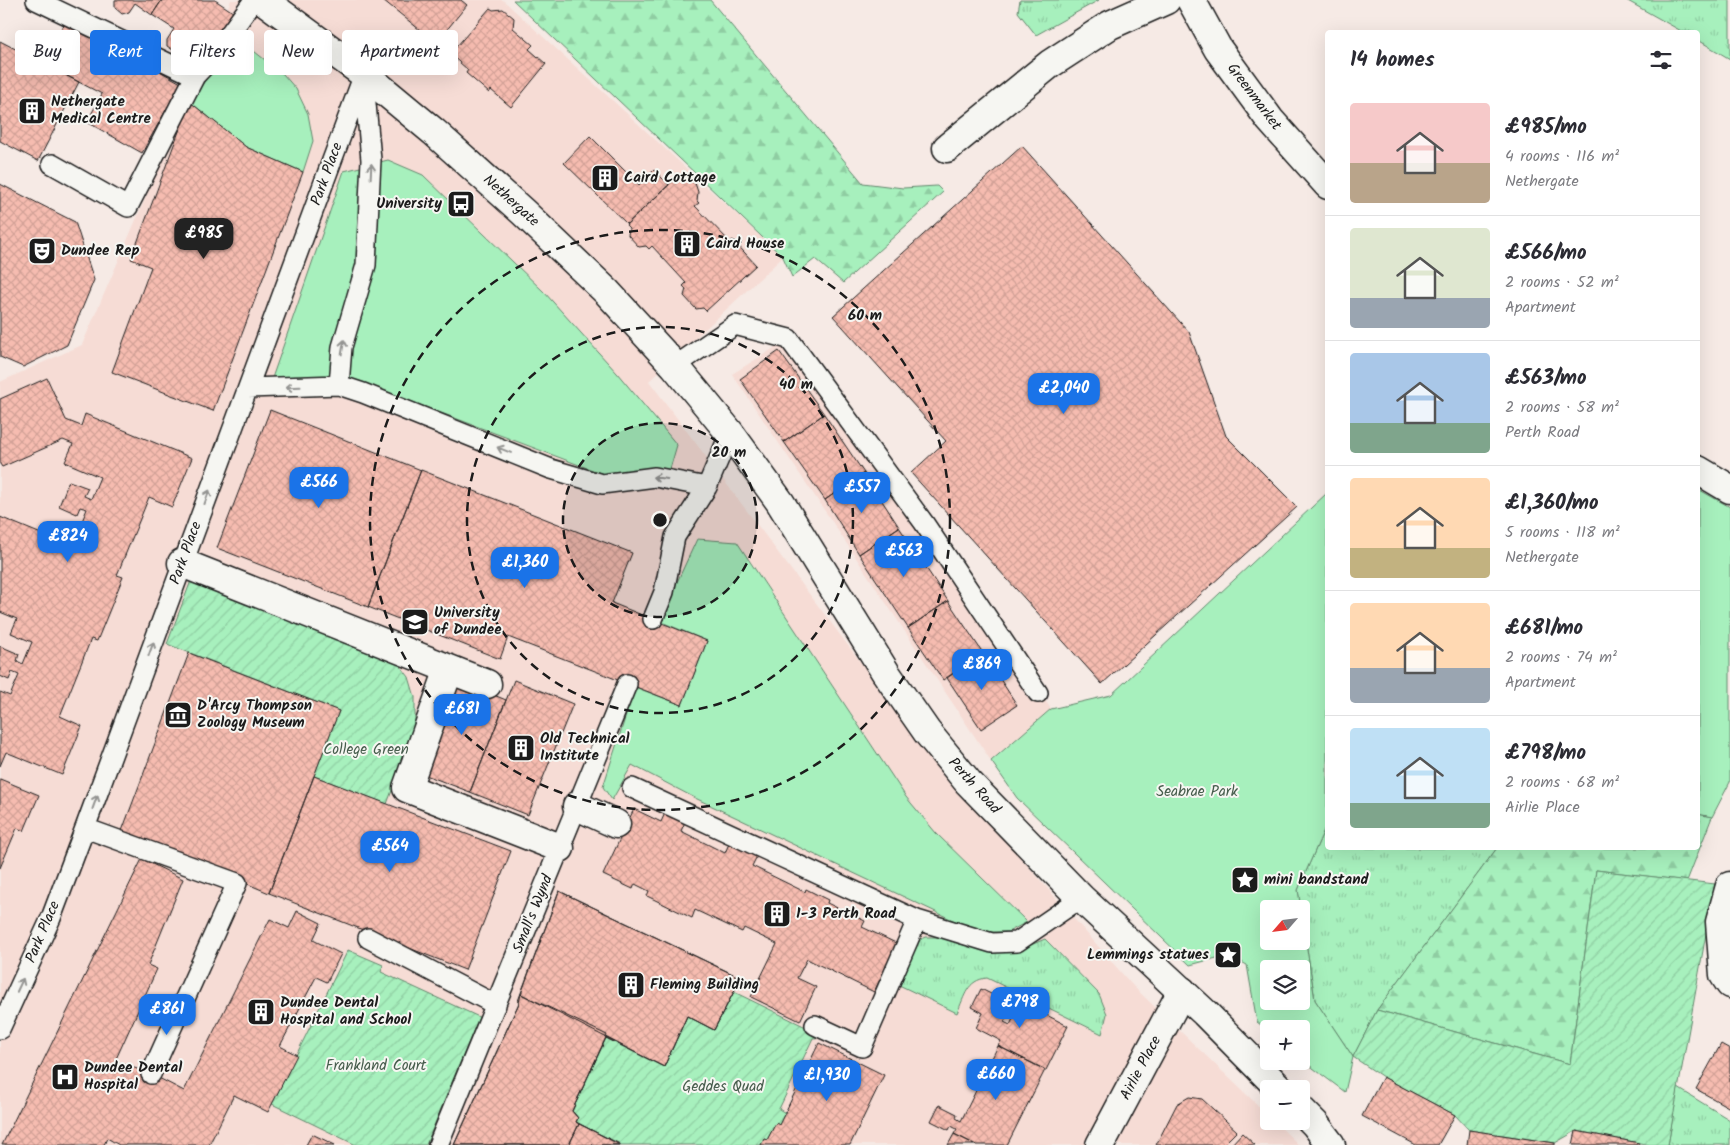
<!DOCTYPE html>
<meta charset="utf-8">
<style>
:root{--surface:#fff;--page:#f2f2f3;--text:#2b2b33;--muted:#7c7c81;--line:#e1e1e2;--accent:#1a73e8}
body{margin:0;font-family:Kalam,sans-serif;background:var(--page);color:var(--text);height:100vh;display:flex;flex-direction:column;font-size:19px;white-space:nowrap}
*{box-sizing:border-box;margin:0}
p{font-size:16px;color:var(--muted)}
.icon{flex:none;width:28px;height:28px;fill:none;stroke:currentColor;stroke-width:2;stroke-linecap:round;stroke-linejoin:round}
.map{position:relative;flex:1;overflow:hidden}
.side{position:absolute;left:1325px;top:30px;width:375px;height:820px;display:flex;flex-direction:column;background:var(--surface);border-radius:5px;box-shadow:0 5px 20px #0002}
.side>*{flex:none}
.guide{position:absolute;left:15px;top:30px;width:475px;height:45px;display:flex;gap:10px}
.needle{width:32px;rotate:242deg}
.tools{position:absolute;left:1260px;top:900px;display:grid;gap:10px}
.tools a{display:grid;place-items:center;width:50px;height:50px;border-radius:5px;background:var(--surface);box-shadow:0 5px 20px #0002;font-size:25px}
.price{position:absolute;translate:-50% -42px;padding:0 11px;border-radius:10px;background:var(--accent);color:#fff;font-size:16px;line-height:32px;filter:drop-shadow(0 1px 2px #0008)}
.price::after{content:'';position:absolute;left:50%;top:30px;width:15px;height:11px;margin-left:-8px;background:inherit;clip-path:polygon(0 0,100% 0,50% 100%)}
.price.selected{background:#222;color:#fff}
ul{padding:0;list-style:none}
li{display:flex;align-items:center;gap:15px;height:125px;padding:0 25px}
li+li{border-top:1px solid var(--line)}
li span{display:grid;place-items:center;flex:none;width:140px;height:100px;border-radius:5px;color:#555}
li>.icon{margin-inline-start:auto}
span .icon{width:60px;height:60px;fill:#fffc;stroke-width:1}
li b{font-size:21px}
h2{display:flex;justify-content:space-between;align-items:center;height:60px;padding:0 25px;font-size:21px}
.chip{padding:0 18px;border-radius:5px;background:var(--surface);box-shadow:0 5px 20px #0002;font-size:18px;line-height:45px}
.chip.selected{background:var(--accent);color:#fff}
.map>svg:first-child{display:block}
</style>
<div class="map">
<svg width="1730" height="1145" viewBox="0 0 1730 1145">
<defs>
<pattern id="grass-tufts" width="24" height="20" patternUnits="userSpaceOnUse" patternTransform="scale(1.25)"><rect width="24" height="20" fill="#a7f0bd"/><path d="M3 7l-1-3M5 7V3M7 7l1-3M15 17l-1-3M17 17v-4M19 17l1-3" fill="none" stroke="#8fcda2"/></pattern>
<pattern id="forest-firs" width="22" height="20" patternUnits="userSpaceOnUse" patternTransform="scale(1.25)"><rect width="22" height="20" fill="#a7f0bd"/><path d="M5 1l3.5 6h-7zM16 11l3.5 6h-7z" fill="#8fcda2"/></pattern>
<pattern id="garden-furrows" width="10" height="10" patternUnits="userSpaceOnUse" patternTransform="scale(1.25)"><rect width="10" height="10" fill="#a7f0bd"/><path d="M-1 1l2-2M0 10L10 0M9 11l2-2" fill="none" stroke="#8fcda2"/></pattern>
<pattern id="building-cross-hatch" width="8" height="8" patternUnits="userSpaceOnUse" patternTransform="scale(1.25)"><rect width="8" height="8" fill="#f6bcb0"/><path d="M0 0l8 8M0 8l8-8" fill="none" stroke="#d2a197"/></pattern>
</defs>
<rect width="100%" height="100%" fill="#f6eae5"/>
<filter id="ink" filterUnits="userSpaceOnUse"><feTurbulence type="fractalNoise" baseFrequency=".02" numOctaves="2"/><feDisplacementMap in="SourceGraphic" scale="10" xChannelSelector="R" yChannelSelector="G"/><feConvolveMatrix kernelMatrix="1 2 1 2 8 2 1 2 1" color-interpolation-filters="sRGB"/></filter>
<g filter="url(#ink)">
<path fill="#f6dcd5" d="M231,0H503L783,257L649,381L929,753L1133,986L1269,1116V1121H1274L1299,1145H0V382L82,345Z
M789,339L924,523L1051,709L991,761L829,517L732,374Z"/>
<path fill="url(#grass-tufts)" stroke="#62866c" d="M1020,0H1099L1036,35L1018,12Z
M1626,0H1730V59L1698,40V32H1683Z
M1327,823L1328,848H1497L1377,1010L1353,1057L1315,1000L1298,890Z
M925,937H939L960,944L995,952L1019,950L1045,939L1099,994L1107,1014L1102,1034L987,978C967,980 965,996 957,1013L897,984L920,940Z
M1678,1088L1730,1120V1145H1668Z"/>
<path fill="url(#forest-firs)" stroke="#62866c" d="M513,0H710L863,183L903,188L937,186L943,192L843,283L815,259L792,277L783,257Z
M1698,814L1712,817L1687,881L1596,870L1570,1064L1377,1010L1497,848H1698Z"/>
<path fill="#a7f0bd" stroke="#62866c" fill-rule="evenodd" d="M236,37L283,74L296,89L308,114L313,141L303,172L246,147L190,102Z
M388,160L423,175L544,292L617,373L677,445L670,469L603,474L354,380L271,381L344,171Z
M1698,489L1730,507V782L1712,817L1698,814Z
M1327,493V823L1298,890L1301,909H1269V941H1301V911L1315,1000L1353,1057L1345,1092L1301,1059V1029H1269V1031L1257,1022L1247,965L1228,955L1190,965L1017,798L991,761L1051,709L1111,695ZM1269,969H1301V1001H1269Z
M697,539L737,542L906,797L936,833L1027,922L1008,932H987L957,922L695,798L632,765L612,800L603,787L635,687L682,705L707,641L659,621Z"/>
<path fill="url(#garden-furrows)" stroke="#62866c" d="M192,578L393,656L409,677L415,697V728L387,804L314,776L339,711L167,644Z
M1596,870L1715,884L1668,1145H1650L1576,1131L1555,1143L1469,1130L1455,1115L1383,1077L1353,1057L1377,1010L1570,1064Z
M348,950L383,965L381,972L479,1017L426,1145H356L272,1104Z
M734,992L810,1029L835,1036L813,1038L779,1109L785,1113L779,1125L776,1123L767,1140L764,1139L761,1145H620L576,1122L578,1118L572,1111L606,1038L664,1067L687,1016L714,1029Z"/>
<path fill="url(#building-cross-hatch)" stroke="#1c1c1c" d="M115,0H162L152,15L135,3L129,12L122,14L115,8Z
M162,0H215L233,12L207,51L189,39L182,50L176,52L167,46V40L174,29L152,15Z
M383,0H461L467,5L436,43Z
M490,8L493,10L503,9L514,18L513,28L533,45L529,49L546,64L511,107L491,90L489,93L466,73L468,70L450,54Z
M67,19L181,83L142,153L87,122L102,94L67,76L78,56L54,43Z
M0,41L79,82L38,161L0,141Z
M190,102L246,147L303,172L213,411L112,372L151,267L131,259Z
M590,136L639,185L654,170L669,185L627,224L564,163Z
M1022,146L1189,332L1226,436L1297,507L1102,684L911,473L946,441L833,316Z
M676,178L678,180L687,179L695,183L698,192L697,201L699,203L695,206L730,242L733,240L756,265L706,311L703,308L696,309L684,296L686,289L683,286L686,283L652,246L649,249L646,246L639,247L628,235L629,228L626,225Z
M0,184L75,222L94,280L67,345L23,367L0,357Z
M779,351L824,414L784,442L740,379Z
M47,378L66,420L81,426L85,414L192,458L172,507L149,497L117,575L123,577L97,641L91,639L60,716L82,726L62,775L6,752L0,766V692L10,696L19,675L12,672L9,680L0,676V646L19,654L17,661L23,664L32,642L11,633L17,619L0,612V517L51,538L57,523L78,531L87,509L80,507L77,514L59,506L69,481L88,488L84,496L91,499L100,477L65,462L73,444L63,440L2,467L0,464V399Z
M270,410L421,470L368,607L217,548Z
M824,414L864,473L825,500L784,442Z
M421,470L632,553L612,603L707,641L682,705L508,637L500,659L368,607Z
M864,473L899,527L859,554L825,500Z
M899,527L948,601L908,628L859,554Z
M948,601L983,653L943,680L908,628Z
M189,653L339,711L269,893L122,831Z
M983,653L1017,705L981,729L947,678Z
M455,679L506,700L470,792L418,772Z
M514,680L573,704L528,815L470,792Z
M314,776L511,851L465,970L269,893Z
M0,779L39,795L24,831L17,828L0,868Z
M634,809L661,822L665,813L685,822L681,831L725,853L730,841L758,854L752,866L805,892L806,889L828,900L827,903L865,921L862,927L898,944L874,992L807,959L797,978L816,987L800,1021L751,997L777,944L744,928L742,932L695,910L692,918L647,896L649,891L635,884L633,889L603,875Z
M142,859L183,879L148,965L157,969L115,1061L151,1074L184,1091L270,919L289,928L297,911L321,923L313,940L341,954L327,982L316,977L280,1046L297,1055L268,1112L234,1095L209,1145H119L107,1138L104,1145H2Z
M559,891L741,978L714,1030L687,1016L664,1067L521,994Z
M559,891L741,978L714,1030L687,1016L664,1067L606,1038L572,1111L578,1118L576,1122L620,1145H454L519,1003L518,1001Z
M981,989L1013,1005L1004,1022L1010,1025L1021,1002L1068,1026L1046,1070L998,1046L1001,1041L976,1028L983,1013L972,1007Z
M521,994L607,1035L572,1111L578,1118L576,1122L579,1124L569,1145H454L519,1003Z
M819,1043L884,1075L850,1145H761L764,1139L767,1140L776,1123L779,1125Z
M1721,1044L1730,1049V1108L1696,1089Z
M998,1046L1045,1070L1007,1145H976L954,1134L957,1129L951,1126L949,1130L931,1121L939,1105L957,1114L956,1118L961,1121Z
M1383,1077L1455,1115L1438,1145H1416L1362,1116Z
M1189,1097L1202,1099L1237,1131L1223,1145H1156L1177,1104Z
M579,1124L620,1144V1145H569Z
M1469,1130L1555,1143V1145H1467Z
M1576,1131L1639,1143L1638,1145H1573Z
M1242,1133L1255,1145H1231Z
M312,1134L335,1145H306Z
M954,1134L976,1145H948Z"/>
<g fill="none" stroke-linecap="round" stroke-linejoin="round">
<defs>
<path id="service" d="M36,0L195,76
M364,81L371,160L366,265L342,347L339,385L363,393L551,469L602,484L655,477L707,487
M52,164L128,207L195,76L212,58L254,0
M675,366L735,325L789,339L924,523L1038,693
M248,388L339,385
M653,619L664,592L675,537L707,487L730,433
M632,788L917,920L992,943L1017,942L1081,898
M85,828L237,883L151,1074
M368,938L496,1005
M815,1025L862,1047L917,920
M0,1029L51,918L85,828L364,74
M438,1145L627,684"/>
<path id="pedestrian" d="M182,563L487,684
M449,669L407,788L560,848
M577,806L616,824"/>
<path id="minor" d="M1191,0L1218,49L1270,120L1328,185
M947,148L1050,64L1110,25L1166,0
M1698,470L1730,489
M1730,886L1720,922L1724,975L1730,984
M1100,1145L1182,991"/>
<path id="tertiary" d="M263,0L364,74L434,132L523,212L607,292L675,366L730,433L780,502L886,673L927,732L968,782L1081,898L1205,1013L1280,1089
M1301,1110L1315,1124L1331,1145"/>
</defs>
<use href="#service" stroke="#1c1c1c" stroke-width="22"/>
<use href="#pedestrian" stroke="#1c1c1c" stroke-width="31"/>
<use href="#minor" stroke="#1c1c1c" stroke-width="31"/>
<use href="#tertiary" stroke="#1c1c1c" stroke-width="31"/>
<use href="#service" stroke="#f6f6f2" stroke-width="19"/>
<use href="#pedestrian" stroke="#f6f6f2" stroke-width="28"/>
<use href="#minor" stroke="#f6f6f2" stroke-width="28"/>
<use href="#tertiary" stroke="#f6f6f2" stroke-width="28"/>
</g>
<defs><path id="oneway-shaft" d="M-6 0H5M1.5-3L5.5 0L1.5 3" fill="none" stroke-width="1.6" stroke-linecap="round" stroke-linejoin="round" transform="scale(1.25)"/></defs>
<g stroke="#949492">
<use href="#oneway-shaft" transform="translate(371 171) rotate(-87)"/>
<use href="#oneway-shaft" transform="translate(343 347) rotate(-80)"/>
<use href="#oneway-shaft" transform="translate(293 387) rotate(178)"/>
<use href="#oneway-shaft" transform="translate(504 450) rotate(-158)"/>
<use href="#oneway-shaft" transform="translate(660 478) rotate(-173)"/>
<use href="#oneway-shaft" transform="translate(207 497) rotate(-70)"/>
<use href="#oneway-shaft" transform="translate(151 649) rotate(-70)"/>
<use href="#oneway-shaft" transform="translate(95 802) rotate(-70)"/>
<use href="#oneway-shaft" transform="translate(20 985) rotate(-65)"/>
</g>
</g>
<circle cx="660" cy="520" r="97" fill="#1c1c1c" fill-opacity=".12"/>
<g fill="none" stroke="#1c1c1c" stroke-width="2.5" stroke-dasharray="9 6">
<circle cx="660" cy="520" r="97"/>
<circle cx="660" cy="520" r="193"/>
<circle cx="660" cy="520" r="290"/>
</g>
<defs>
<symbol id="building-square" viewBox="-11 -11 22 22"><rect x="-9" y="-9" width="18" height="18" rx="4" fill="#1c1c1c" stroke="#f6f6f2"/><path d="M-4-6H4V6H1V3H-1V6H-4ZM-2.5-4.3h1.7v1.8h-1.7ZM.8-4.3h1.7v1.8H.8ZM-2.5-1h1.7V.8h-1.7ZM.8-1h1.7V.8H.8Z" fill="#fff"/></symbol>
<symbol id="bus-square" viewBox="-11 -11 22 22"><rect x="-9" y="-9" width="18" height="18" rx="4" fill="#1c1c1c" stroke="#f6f6f2"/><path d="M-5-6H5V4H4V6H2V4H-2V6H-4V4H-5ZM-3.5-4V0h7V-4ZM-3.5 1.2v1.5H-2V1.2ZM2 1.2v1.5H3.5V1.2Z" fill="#fff"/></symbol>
<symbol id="theatre-square" viewBox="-11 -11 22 22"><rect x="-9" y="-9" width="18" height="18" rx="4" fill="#1c1c1c" stroke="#f6f6f2"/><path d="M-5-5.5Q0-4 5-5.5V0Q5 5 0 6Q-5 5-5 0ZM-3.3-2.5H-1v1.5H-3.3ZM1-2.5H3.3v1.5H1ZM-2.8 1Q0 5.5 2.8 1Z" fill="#fff"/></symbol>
<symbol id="university-square" viewBox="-11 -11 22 22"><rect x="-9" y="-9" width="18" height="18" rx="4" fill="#1c1c1c" stroke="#f6f6f2"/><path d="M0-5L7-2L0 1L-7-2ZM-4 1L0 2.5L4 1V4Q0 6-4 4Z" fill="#fff"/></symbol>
<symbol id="museum-square" viewBox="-11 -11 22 22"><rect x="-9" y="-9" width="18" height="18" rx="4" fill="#1c1c1c" stroke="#f6f6f2"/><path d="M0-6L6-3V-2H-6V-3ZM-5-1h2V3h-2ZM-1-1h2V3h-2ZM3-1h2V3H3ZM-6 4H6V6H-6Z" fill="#fff"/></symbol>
<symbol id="sight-square" viewBox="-11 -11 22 22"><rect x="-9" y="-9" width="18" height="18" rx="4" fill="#1c1c1c" stroke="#f6f6f2"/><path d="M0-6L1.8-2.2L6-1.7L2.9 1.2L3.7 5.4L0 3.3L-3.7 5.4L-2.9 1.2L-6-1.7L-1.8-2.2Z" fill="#fff"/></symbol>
<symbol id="hospital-square" viewBox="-11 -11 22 22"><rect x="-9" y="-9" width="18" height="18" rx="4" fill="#1c1c1c" stroke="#f6f6f2"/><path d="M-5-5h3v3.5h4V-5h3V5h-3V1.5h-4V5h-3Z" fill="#fff"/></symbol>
</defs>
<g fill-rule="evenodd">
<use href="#building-square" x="16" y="95" width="32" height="32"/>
<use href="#building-square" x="589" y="162" width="32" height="32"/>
<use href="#bus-square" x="445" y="188" width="32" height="32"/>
<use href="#building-square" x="671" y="228" width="32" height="32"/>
<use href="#theatre-square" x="26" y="235" width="32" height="32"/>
<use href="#university-square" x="399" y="606" width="32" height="32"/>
<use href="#museum-square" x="162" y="699" width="32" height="32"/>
<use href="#building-square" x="505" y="732" width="32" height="32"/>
<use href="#sight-square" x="1229" y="864" width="32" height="32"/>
<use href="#building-square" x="761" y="898" width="32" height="32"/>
<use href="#sight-square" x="1212" y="939" width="32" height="32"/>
<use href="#building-square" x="615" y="969" width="32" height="32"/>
<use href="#building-square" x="245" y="996" width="32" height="32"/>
<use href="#hospital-square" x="49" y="1061" width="32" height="32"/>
</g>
<g text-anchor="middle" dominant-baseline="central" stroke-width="4" stroke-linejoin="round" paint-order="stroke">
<g font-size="15" fill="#1c1c1c" stroke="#f6f6f2">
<text transform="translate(1254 97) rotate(53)">Greenmarket</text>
<text transform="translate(327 174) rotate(-70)">Park Place</text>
<text transform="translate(511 201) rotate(42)">Nethergate</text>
<text transform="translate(186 553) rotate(-70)">Park Place</text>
<text transform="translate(974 786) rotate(48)">Perth Road</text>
<text transform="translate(533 914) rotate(-68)">Small's Wynd</text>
<text transform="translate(43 932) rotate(-67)">Park Place</text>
<text transform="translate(1141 1068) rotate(-62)">Airlie Place</text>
</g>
<g font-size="15" font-weight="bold" fill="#1c1c1c" stroke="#f6f6f2" text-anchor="start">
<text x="51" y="102">Nethergate<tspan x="51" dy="17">Medical Centre</tspan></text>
<text x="624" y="178">Caird Cottage</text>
<text x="442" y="204" text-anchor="end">University</text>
<text x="706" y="244">Caird House</text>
<text x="61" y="251">Dundee Rep</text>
<text x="434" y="613">University<tspan x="434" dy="17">of Dundee</tspan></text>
<text x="197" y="706">D'Arcy Thompson<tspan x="197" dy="17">Zoology Museum</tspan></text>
<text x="540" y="739">Old Technical<tspan x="540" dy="17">Institute</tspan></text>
<text x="1264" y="880">mini bandstand</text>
<text x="796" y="914">1-3 Perth Road</text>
<text x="1209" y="955" text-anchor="end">Lemmings statues</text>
<text x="650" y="985">Fleming Building</text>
<text x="280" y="1003">Dundee Dental<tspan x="280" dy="17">Hospital and School</tspan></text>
<text x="84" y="1068">Dundee Dental<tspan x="84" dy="17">Hospital</tspan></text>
</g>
<g font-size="15" fill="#465c4c" stroke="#f6f6f2">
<text x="366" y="750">College Green</text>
<text x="1197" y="792">Seabrae Park</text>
<text x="376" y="1066">Frankland Court</text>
<text x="723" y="1087">Geddes Quad</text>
</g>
</g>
<circle cx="660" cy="520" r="8" fill="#1c1c1c" stroke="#f6f6f2" stroke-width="2.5"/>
<g font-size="15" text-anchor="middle" font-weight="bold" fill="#1c1c1c" stroke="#f6f6f2" stroke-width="4" stroke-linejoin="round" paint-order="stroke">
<text x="865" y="320">60 m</text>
<text x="796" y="389">40 m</text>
<text x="729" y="457">20 m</text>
</g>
</svg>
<div class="tools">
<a><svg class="needle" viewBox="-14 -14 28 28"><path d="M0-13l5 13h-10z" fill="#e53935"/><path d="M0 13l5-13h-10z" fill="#7c7c81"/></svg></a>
<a><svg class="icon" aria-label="layers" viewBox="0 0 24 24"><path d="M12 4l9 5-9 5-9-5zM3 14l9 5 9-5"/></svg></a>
<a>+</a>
<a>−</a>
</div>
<b class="price selected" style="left:204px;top:260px">£985</b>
<b class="price" style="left:1064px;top:415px">£2,040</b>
<b class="price" style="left:319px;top:509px">£566</b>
<b class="price" style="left:862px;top:514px">£557</b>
<b class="price" style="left:68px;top:563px">£824</b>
<b class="price" style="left:904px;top:578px">£563</b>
<b class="price" style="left:525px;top:589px">£1,360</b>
<b class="price" style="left:982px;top:691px">£869</b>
<b class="price" style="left:462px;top:736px">£681</b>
<b class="price" style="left:390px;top:873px">£564</b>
<b class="price" style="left:1020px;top:1029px">£798</b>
<b class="price" style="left:167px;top:1036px">£861</b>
<b class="price" style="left:996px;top:1101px">£660</b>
<b class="price" style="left:827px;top:1102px">£1,930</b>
<div class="guide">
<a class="chip">Buy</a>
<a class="chip selected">Rent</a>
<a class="chip">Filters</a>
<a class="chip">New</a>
<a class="chip">Apartment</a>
</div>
<section class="side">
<h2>14 homes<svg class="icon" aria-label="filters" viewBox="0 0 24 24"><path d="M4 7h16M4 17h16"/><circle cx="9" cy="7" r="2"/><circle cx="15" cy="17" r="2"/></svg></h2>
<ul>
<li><span style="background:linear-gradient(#f6c9c9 60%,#b9a48a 0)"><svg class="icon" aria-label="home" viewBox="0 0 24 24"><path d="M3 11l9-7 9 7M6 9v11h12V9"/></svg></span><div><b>£985/mo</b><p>4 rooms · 116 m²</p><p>Nethergate</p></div></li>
<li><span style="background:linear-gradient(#dfe7d0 70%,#9aa5b1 0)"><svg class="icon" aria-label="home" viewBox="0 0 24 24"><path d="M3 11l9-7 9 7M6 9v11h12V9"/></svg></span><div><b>£566/mo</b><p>2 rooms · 52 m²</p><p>Apartment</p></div></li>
<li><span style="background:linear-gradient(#a9c7e8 70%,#7fa58c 0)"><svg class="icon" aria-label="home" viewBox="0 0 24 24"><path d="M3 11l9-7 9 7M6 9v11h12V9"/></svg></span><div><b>£563/mo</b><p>2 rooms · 58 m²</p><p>Perth Road</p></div></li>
<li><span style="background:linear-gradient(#ffd9b3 70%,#c2b280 0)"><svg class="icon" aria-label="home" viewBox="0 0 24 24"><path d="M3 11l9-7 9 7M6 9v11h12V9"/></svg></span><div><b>£1,360/mo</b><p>5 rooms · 118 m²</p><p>Nethergate</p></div></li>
<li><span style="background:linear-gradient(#ffd9b3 65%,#9aa5b1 0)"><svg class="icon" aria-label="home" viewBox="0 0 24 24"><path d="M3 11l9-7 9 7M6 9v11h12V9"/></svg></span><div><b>£681/mo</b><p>2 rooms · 74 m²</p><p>Apartment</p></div></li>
<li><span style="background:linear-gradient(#bfe0f5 75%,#7fa58c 0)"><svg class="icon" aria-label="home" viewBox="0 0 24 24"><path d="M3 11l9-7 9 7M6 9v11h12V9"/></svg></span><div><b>£798/mo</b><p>2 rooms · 68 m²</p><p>Airlie Place</p></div></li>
</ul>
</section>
</div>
